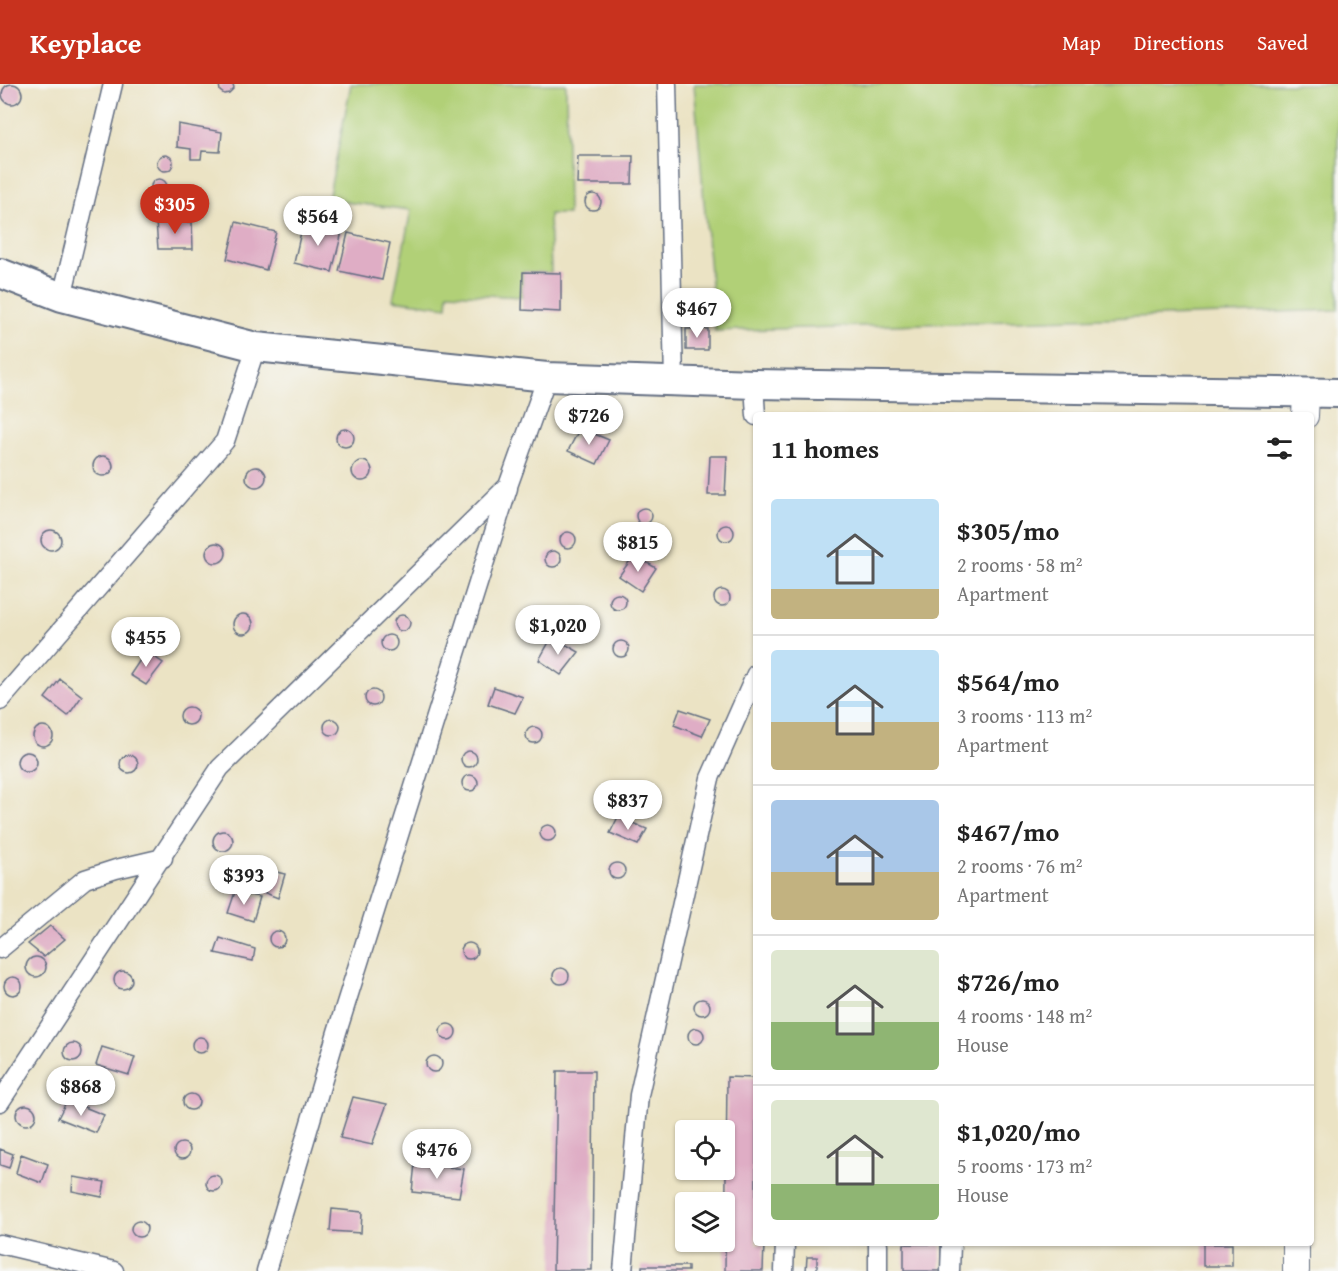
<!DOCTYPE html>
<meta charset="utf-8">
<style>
:root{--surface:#fff;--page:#f2f2f2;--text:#222;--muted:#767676;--line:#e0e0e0;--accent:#c8321e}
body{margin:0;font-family:"Gentium Book Plus",serif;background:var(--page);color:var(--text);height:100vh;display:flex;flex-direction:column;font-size:22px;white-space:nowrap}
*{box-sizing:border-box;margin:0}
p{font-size:20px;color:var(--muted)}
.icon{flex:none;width:33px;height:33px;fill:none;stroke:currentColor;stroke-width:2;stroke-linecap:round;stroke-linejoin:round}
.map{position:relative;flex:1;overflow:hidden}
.side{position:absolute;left:753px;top:328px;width:561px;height:834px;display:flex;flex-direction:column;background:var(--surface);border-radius:6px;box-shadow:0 2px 4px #0004}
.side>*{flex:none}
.controls{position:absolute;left:675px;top:1036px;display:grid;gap:12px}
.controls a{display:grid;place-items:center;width:60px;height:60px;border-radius:6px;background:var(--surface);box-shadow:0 2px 4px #0004;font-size:30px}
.price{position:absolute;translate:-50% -51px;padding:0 14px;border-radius:21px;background:#fff;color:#222;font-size:20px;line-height:39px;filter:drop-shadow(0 2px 3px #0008)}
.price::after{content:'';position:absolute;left:50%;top:36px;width:18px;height:14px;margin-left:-9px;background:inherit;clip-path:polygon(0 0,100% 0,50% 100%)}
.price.on{background:var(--accent);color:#fff}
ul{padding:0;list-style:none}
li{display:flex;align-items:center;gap:18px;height:150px;padding:0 18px}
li+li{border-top:2px solid var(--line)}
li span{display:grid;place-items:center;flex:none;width:168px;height:120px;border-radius:6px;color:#555}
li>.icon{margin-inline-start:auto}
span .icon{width:72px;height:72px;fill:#fffc;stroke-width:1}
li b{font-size:26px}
h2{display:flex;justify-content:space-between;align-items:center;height:72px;padding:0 18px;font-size:26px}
header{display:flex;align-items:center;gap:36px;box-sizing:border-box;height:84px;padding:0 30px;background:var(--accent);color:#fff}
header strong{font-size:28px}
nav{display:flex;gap:33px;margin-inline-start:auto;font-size:21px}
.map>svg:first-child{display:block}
</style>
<header>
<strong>Keyplace</strong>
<nav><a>Map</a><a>Directions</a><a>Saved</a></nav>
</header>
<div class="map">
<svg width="1338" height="1187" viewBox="0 0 1338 1187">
<rect width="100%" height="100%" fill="#f6f6f2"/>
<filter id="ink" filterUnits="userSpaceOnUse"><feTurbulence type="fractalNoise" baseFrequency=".0167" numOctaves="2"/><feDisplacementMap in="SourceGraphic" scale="12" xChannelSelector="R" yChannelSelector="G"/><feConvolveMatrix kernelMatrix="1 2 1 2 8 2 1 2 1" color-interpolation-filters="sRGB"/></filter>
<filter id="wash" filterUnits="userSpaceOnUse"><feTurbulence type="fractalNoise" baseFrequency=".008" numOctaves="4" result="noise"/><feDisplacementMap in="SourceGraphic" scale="24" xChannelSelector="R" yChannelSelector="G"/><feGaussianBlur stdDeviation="1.35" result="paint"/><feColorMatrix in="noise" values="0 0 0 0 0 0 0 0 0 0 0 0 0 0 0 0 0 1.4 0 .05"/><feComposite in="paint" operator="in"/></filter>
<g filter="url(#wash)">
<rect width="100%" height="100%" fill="#ebe3c4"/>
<path fill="#b1d077" stroke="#66806a" stroke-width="1.5" d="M351,0H566L568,130H549L551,189L523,188L522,213L448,209L447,223L393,216L411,126L328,116Z
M694,0H1338V226L715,247Z"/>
<g id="blocks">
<path fill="#dfadc5" d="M219,0H233L234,4L229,9L224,10L220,7Z
M2 10a10 10 0 1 1 20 0a10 10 0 1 1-20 0Z
M178,40L222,48L220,68L202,67L201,75H191V65L177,63Z
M157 79a8 8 0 1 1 16 0a8 8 0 1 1-16 0Z
M578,72H633L632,100H577Z
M151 103a8 8 0 1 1 16 0a8 8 0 1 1-16 0Z
M585 118a8 8 0 1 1 16 0a8 8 0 1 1-16 0Z
M156,137L192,138L193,165H158Z
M236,138L276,148L266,186L227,175Z
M303,139L342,148L332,188L294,179Z
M348,149L390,159L382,196L339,187Z
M523,188L561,189V228L522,226Z
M686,245H708V266H686Z
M580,344L609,356L597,380L568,367Z
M336 354a9 9 0 1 1 18 0a9 9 0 1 1-18 0Z
M710,372H727L725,411H708Z
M93 382a10 10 0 1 1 20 0a10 10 0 1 1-20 0Z
M352 387a10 10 0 1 1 20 0a10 10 0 1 1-20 0Z
M246 393a10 10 0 1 1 20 0a10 10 0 1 1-20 0Z
M636 432a8 8 0 1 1 16 0a8 8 0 1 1-16 0Z
M718 449a8 8 0 1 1 16 0a8 8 0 1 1-16 0Z
M41 456a10 10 0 1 1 20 0a10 10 0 1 1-20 0Z
M560 456a8 8 0 1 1 16 0a8 8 0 1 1-16 0Z
M206 469a10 10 0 1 1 20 0a10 10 0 1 1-20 0Z
M545 475a8 8 0 1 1 16 0a8 8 0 1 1-16 0Z
M634,471L656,484L641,507L619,492Z
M714 514a8 8 0 1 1 16 0a8 8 0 1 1-16 0Z
M610 518a8 8 0 1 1 16 0a8 8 0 1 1-16 0Z
M233 540a10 10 0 1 1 20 0a10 10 0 1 1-20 0Z
M394 539a8 8 0 1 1 16 0a8 8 0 1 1-16 0Z
M381 559a8 8 0 1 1 16 0a8 8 0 1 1-16 0Z
M552,553L579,568L561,591L539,576Z
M613 565a8 8 0 1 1 16 0a8 8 0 1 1-16 0Z
M146,567L163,579L146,601L130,591Z
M60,595L82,612L68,632L45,614Z
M494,603L523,613L515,629L488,620Z
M365 614a8 8 0 1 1 16 0a8 8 0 1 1-16 0Z
M180 632a9 9 0 1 1 18 0a9 9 0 1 1-18 0Z
M680,625L710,635L702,652L674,641Z
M324 643a8 8 0 1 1 16 0a8 8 0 1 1-16 0Z
M33 652a10 10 0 1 1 20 0a10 10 0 1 1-20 0Z
M526 651a8 8 0 1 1 16 0a8 8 0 1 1-16 0Z
M461 675a8 8 0 1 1 16 0a8 8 0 1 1-16 0Z
M17 678a10 10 0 1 1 20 0a10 10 0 1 1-20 0Z
M120 680a9 9 0 1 1 18 0a9 9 0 1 1-18 0Z
M462 699a8 8 0 1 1 16 0a8 8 0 1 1-16 0Z
M620 718a8 8 0 1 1 16 0a8 8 0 1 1-16 0Z
M618,733L647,745L638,761L610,749Z
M540 749a8 8 0 1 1 16 0a8 8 0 1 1-16 0Z
M213 757a10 10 0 1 1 20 0a10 10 0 1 1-20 0Z
M609 787a8 8 0 1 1 16 0a8 8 0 1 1-16 0Z
M268,786L285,790L278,814L263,808Z
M235,808L260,813L253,837L228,829Z
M50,842L65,855L44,873L28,860Z
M269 855a8 8 0 1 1 16 0a8 8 0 1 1-16 0Z
M220,854L255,865L253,877L215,869Z
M461 867a8 8 0 1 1 16 0a8 8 0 1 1-16 0Z
M26 883a10 10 0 1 1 20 0a10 10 0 1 1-20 0Z
M553 892a8 8 0 1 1 16 0a8 8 0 1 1-16 0Z
M114 896a9 9 0 1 1 18 0a9 9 0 1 1-18 0Z
M4 902a9 9 0 1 1 18 0a9 9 0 1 1-18 0Z
M694 923a8 8 0 1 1 16 0a8 8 0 1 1-16 0Z
M440 948a8 8 0 1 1 16 0a8 8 0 1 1-16 0Z
M688 952a8 8 0 1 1 16 0a8 8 0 1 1-16 0Z
M192 961a8 8 0 1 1 16 0a8 8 0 1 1-16 0Z
M64 968a9 9 0 1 1 18 0a9 9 0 1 1-18 0Z
M102,963L135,973L129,991L96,981Z
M426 980a8 8 0 1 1 16 0a8 8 0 1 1-16 0Z
M557,987H594L592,1186H553Z
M727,993L756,994V1160H764L763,1187H725Z
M183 1018a8 8 0 1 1 16 0a8 8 0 1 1-16 0Z
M353,1013L387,1020L372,1061L340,1054Z
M67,1016L104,1031L96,1049L58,1034Z
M16 1031a10 10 0 1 1 20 0a10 10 0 1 1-20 0Z
M174 1067a8 8 0 1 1 16 0a8 8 0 1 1-16 0Z
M0,1065L13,1070L9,1084L0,1081Z
M21,1070L48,1080L42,1099L16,1089Z
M415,1079L464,1085L459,1113L412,1108Z
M206 1099a8 8 0 1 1 16 0a8 8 0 1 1-16 0Z
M73,1093L105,1098L102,1113L72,1107Z
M332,1125L362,1128L361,1149L330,1147Z
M131 1145a8 8 0 1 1 16 0a8 8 0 1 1-16 0Z
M904,1160H941V1187H904Z
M1203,1160H1232V1182H1203Z
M807,1173H817V1187H806Z
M642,1182H688V1187H642Z"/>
</g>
</g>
<g filter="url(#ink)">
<use href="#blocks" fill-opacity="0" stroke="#646e82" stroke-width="1.5"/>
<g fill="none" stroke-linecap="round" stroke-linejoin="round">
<defs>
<path id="minor" d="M667,0L674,297
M62,213L113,0
M754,300L756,332
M0,617L225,357L256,263
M0,865L85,795L116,785L163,774
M0,1018L220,684L508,402L547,293
M0,1160L114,1187
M878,1160V1187
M266,1187L337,948L508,404
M623,1187L639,1011L710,694L756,590
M784,1187L785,1160
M950,1187L951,1160"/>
<path id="secondary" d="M1305,332L1306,310
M1296,1187V1160"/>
<path id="primary" d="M0,189L62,213L256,263L547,293L754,300L1338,309"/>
</defs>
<use href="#minor" stroke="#646e82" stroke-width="21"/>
<use href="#secondary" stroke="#646e82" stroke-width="28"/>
<use href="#primary" stroke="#646e82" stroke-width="32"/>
<use href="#minor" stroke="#fff" stroke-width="18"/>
<use href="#secondary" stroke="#fff" stroke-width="26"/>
<use href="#primary" stroke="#fff" stroke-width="28"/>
</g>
</g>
</svg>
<div class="controls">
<a><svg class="icon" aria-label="locate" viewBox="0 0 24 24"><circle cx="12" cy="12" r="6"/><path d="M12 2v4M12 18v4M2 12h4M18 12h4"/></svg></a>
<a><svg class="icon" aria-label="layers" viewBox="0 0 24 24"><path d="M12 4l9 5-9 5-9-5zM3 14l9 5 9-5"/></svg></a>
</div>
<b class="price on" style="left:175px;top:151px">$305</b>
<b class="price" style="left:318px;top:163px">$564</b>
<b class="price" style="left:697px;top:255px">$467</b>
<b class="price" style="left:589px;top:362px">$726</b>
<b class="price" style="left:638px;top:489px">$815</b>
<b class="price" style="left:558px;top:572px">$1,020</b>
<b class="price" style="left:146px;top:584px">$455</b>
<b class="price" style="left:628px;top:747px">$837</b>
<b class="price" style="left:244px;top:822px">$393</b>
<b class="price" style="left:81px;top:1033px">$868</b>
<b class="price" style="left:437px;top:1096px">$476</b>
<section class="side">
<h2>11 homes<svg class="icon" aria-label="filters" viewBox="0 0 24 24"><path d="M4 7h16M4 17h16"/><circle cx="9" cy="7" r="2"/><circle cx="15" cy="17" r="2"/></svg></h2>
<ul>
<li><span style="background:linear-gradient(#bfe0f5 75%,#c2b280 0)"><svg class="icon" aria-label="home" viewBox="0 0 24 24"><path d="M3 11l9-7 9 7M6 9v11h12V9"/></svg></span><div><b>$305/mo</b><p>2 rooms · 58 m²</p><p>Apartment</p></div></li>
<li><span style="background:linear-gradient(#bfe0f5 60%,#c2b280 0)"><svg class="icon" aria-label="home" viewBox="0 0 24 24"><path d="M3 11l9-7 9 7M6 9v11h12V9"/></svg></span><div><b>$564/mo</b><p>3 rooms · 113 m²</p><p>Apartment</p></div></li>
<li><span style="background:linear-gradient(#a9c7e8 60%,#c2b280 0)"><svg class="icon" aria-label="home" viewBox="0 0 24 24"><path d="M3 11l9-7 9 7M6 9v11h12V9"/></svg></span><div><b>$467/mo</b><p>2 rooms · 76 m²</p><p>Apartment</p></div></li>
<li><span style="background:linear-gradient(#dfe7d0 60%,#8fb573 0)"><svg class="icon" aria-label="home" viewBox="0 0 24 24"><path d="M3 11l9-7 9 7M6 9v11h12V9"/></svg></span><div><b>$726/mo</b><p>4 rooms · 148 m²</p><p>House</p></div></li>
<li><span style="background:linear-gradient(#dfe7d0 70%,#8fb573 0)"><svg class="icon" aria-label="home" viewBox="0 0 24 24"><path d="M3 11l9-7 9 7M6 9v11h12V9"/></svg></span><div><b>$1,020/mo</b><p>5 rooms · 173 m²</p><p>House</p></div></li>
</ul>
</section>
</div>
